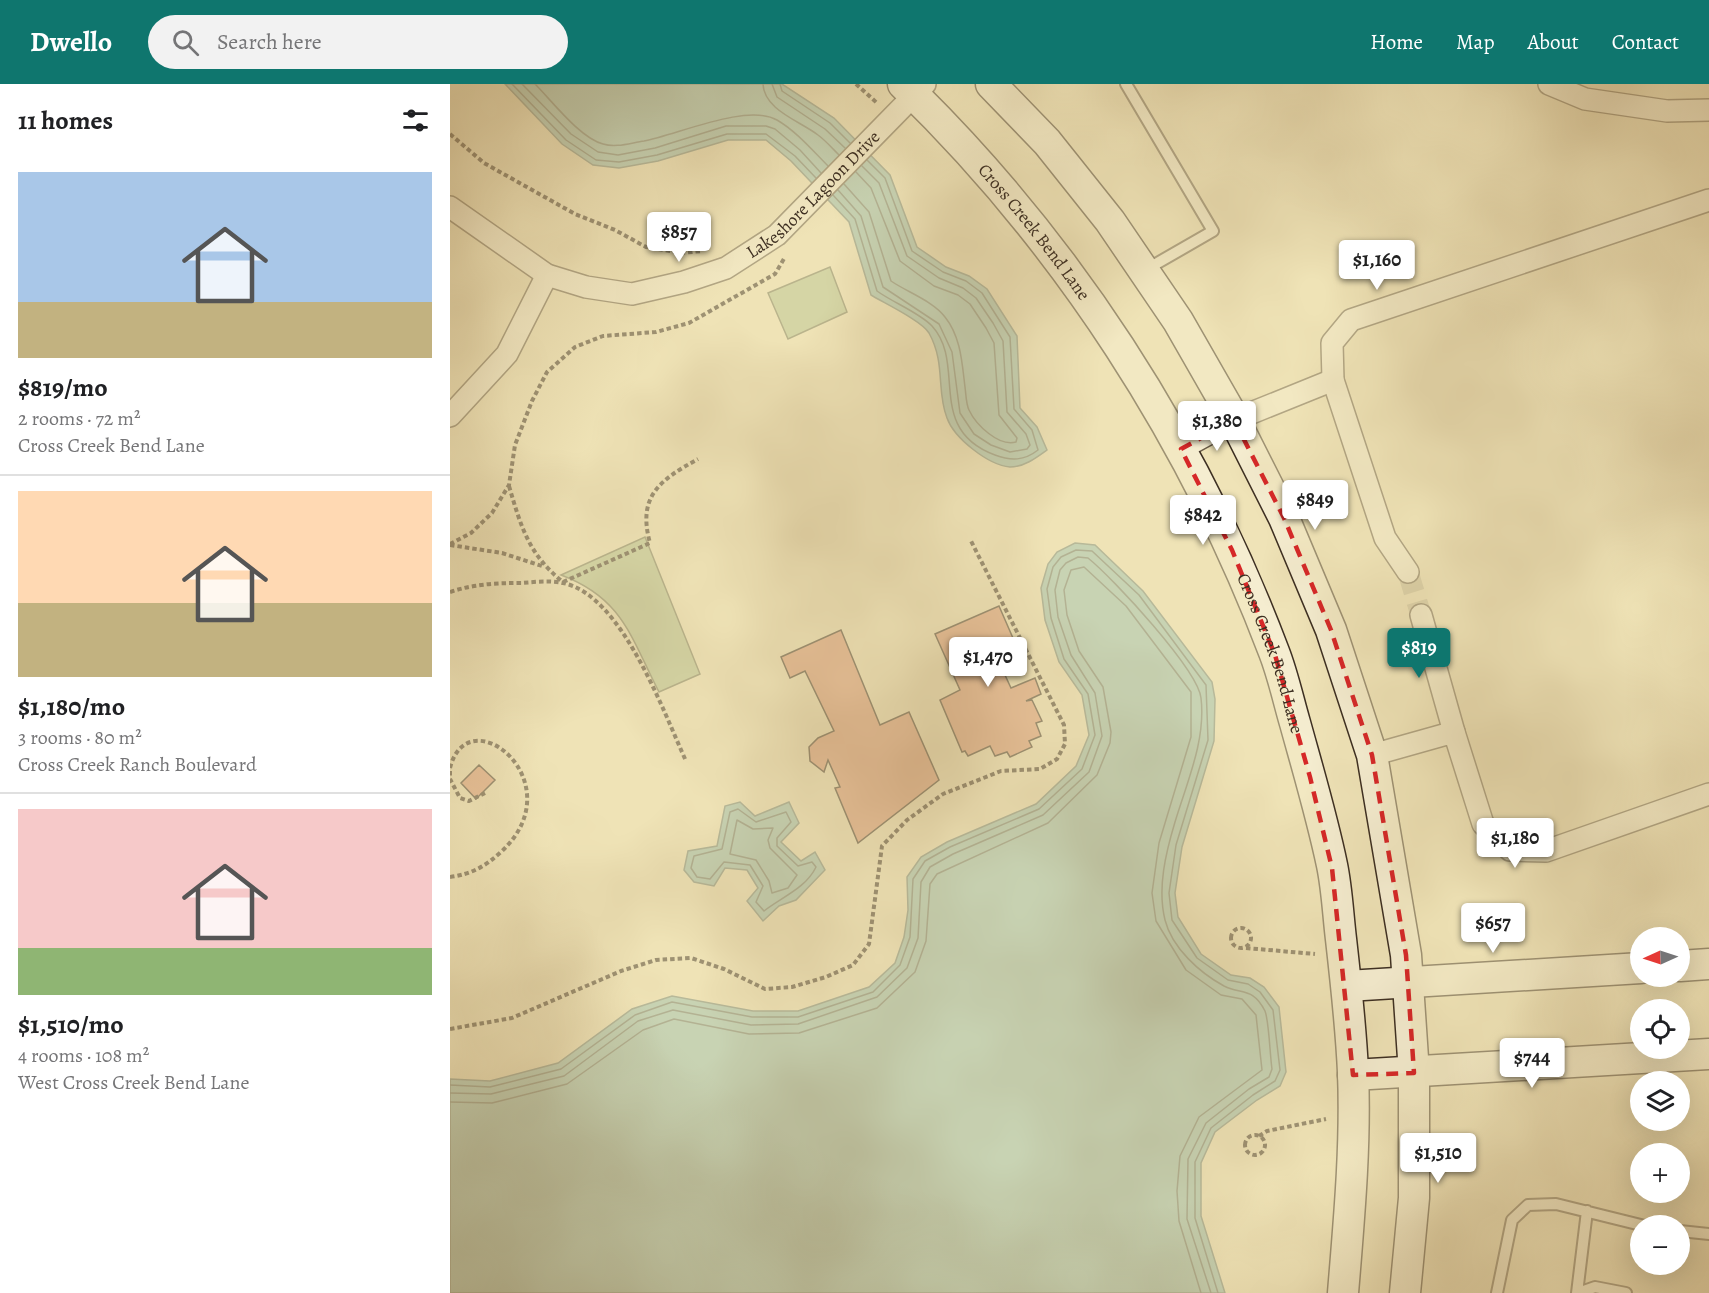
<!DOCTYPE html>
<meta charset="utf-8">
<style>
:root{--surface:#fff;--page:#f2f2f2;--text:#202124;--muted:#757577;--line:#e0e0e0;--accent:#0f766e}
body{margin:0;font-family:Alegreya,serif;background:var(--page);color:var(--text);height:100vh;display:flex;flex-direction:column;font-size:22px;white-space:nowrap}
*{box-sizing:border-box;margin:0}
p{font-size:20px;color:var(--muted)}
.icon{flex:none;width:33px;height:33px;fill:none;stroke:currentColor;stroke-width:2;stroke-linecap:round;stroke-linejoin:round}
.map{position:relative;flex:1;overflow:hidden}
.drawer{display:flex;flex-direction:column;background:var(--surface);width:450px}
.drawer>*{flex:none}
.needle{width:39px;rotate:267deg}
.tools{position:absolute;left:1180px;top:843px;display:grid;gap:12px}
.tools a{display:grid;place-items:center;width:60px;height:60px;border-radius:50%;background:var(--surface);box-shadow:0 6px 24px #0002;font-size:30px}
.price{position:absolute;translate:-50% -51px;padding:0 14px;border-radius:6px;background:#fff;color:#222;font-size:20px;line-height:39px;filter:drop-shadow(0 2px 3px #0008)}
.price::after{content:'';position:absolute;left:50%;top:36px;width:18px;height:14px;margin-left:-9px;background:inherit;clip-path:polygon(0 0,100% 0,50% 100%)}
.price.active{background:var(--accent);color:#fff}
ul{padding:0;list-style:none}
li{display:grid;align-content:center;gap:12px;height:318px;padding:0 18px}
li+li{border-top:2px solid var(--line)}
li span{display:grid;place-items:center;height:186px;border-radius:0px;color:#555}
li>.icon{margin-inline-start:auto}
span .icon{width:108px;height:108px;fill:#fffc;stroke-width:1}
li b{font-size:26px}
h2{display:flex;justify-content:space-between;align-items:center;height:72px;padding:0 18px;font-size:26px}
header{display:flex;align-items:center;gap:36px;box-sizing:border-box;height:84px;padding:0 30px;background:var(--accent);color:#fff}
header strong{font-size:28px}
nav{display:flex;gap:33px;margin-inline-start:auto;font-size:21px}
.search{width:420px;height:54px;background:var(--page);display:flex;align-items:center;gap:15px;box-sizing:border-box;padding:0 21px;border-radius:33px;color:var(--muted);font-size:22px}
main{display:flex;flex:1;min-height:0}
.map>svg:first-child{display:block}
</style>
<header>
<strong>Dwello</strong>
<div class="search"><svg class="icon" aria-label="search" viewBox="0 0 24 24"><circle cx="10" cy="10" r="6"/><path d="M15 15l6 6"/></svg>Search here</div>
<nav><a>Home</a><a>Map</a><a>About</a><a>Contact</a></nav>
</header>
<main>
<section class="drawer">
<h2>11 homes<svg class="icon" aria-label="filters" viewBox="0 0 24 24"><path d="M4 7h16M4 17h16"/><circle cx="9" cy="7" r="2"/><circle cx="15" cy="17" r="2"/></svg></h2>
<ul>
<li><span style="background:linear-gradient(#a9c7e8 70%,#c2b280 0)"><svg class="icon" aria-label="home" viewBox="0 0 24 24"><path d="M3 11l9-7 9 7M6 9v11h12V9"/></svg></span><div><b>$819/mo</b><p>2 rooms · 72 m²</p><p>Cross Creek Bend Lane</p></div></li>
<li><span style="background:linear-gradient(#ffd9b3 60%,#c2b280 0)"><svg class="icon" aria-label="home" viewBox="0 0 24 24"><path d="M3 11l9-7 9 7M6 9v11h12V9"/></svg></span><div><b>$1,180/mo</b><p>3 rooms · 80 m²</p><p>Cross Creek Ranch Boulevard</p></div></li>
<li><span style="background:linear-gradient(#f6c9c9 75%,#8fb573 0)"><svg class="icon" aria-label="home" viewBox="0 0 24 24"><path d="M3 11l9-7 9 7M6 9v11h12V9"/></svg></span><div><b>$1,510/mo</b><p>4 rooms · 108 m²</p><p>West Cross Creek Bend Lane</p></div></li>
</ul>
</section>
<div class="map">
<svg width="1259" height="1209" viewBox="0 0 1259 1209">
<rect width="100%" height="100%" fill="#efe3b7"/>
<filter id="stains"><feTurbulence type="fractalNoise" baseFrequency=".00333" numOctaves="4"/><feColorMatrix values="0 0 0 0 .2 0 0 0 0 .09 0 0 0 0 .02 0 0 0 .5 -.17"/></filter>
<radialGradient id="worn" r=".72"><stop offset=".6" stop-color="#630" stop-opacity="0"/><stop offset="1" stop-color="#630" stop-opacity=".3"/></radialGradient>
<path fill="#b6c491" stroke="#7a7a5a" stroke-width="1.5" d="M380,183L397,228L338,255L318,209Z
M195,453L250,590L209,608C181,554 173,514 111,491Z"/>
<path fill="#9abeaf" stroke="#758577" stroke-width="1.5" d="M55,0H332L384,34L440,91L467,163L496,183L519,192L537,205L567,252L570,324L587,343L597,366C586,374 574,383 560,383C538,381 504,354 497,334C486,306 496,280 479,249C472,237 434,219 421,211L399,138L341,77L316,56H278L208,77L169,84L143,81L112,60Z
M625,459L645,461L693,507L762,598L765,615L764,657L732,763L725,809L728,833L751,870L781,891L800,894L814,903L829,923L836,988L830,1002L807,1016L765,1048L751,1079V1132L775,1209H0V995L40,997L108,979L182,925L222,912L303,927H348L419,903L445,879L454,853L458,826L457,793L471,773L497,758L586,720L626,682L639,651L632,611L609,578L595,536L591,504L598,480L607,468Z
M290,718L305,732L339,718L349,739L331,758L351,777L365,768L375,786L346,816L329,822L313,837L297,817L308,804L297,786L275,784L264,802L244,798L234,786L238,767L267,762L275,722Z"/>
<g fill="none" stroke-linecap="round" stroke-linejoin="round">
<path stroke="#6c7668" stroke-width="1.5" d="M62,0L116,56L146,76L169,78L207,71L277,50H316L345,72L366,94
M72,0L121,50L148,68L168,71L205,64L276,42H316L325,45L350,66L371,89
M85,0C102,17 130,54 153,60C166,64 180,59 194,57C227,51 296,19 327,36C346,47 363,67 378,82
M313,0C314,26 350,37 368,51C375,56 382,64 389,71
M322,0L327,13L375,45L395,64
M330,0L332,7L380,39L400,59
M394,100L419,128L441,197C457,208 483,217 495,233C511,253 512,279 515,303C516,310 516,320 519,326C526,341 549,363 566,358L567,354L549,331L544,259L536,244L520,220L508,211L484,202L450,177L421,104L406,88
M388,106L411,132L433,203L489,240L502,268L510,329L524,350L541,361L560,368L577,365L580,361L576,350L557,328L553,257L543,239L526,214L513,204L489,194L457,172L429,99L412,82
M383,111L405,135L427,207C442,218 470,229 482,242C517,280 475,345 545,371C561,377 574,377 588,366L582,346L564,325L560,253L532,209L516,197L493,188L462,167L435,94L417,76
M288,725L306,738L336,728L341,738L327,754V762L348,782L362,778L366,783C356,804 332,813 314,827L306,818L313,802L300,781L274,778L260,795L247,793L241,784L244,772L272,765L280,728Z
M287,736L303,745L323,744L318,756L320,764L347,791L338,804L322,809L319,797L306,776L280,770Z
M0,1001L40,1003L111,985L185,931L222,918L302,933H348L423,908L450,881L460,853L463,795L475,777L500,763L589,725L632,685L645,651L638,610L614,575L601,534L597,505L603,483L611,473L626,466L642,467L689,511L756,601L758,656L726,761L719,809L722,836L747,874L778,896L798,900L810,908L823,926L830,986L825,997L803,1011L761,1044L745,1078V1134L768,1209
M0,1009L41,1010L114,992L188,937L223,926L301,941L348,940L427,913L457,884L468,854L471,798L480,783L503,770L593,731L639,688L652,652L645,609L621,571L608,533L605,506L610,486L616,479L628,473L638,474C663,494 748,586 751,614C756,656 737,698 725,738C716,768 707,804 715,836C722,864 750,889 774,902C792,911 803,903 815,927C819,937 820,972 822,985L819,993L799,1005L756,1039L738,1075L737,1135L761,1209
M0,1018L42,1019L117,1000L193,946L224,935L299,950L349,949L427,924L465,888L476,857L480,800L487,790L598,739L647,691L660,659L661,648L653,603L629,567L617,531L614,506L621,486L634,483L676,522L741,608V653L709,759L702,809L706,837L736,886L771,911L792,915L806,931L812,986L749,1033L730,1072L727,1107L729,1137L751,1209"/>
</g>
<path fill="#df9976" stroke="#3d2f22" stroke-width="1.5" d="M549,522L569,568L549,578L561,604L585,594L591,610L576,617L582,616L592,637L586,639L591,652L579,657L582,663L560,673L557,668L545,672L540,662L518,672L515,667L512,668L490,616L510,606L485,550Z
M391,546L430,641L459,628L489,696L408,759L385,704L390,703L378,676L374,688L360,677L359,663L368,654L384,647L355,587L340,594L331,573Z
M29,681L45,696L26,715L11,699Z"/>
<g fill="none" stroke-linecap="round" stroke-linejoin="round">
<path stroke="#cbbf99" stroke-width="21" stroke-dasharray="21 10" stroke-linecap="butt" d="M958,488L971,531"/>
<defs>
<path id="service" d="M676,0L763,147L697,185
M1230,1147L1259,1150
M1047,1209L1062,1136L1078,1121L1106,1120L1195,1142
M1127,1209L1137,1127
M1128,1209L1145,1203L1176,1209"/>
<g id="minor">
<path d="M1099,0L1135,15L1217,27L1259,26"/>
<path id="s1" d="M0,123L97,191L136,203L182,210L234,198L276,184L327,151L475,0"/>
<path d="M0,332L57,270L97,191"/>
<path d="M731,365L784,336L883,296"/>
<path d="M958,488L935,454L883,296L882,259L901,236L1259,116"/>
<path d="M971,531L1004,648"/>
<path d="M922,671L1004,648L1033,740L1060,766L1096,767L1259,710"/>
</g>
<g id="secondary">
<path id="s2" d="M453,0C617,159 743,354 824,568C833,591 838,615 845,639C858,686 872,733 882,781C887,805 888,830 891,855C896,899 901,943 903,988C906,1061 899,1136 893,1209"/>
<path d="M541,0L597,58L660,137L728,237L783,333L834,434L881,546L922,671L956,871L964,989V1114L955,1209"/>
<path d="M1230,882L1259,880"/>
<path d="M897,902L1191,884"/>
<path d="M903,991L1259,970"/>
</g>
</defs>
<use href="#service" stroke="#6a5c47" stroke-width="14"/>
<use href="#minor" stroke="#6a5c47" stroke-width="24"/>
<use href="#secondary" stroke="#3d2f22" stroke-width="33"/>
<path stroke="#3d2f22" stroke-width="4" stroke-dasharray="4.5 3" stroke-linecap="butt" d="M406,0L427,19
M0,50L34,79L125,130L165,146L196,163L231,169L252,167
M59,402C71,443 79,471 113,498L200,459C187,412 210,396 248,375
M0,460L21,449L42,429L59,401L65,361L82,317L97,288L125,263L153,252L206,248L239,239L325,190L335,173
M0,461L52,469L92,482
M0,508C24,500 46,499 72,499C85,498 100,496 113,499C172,511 213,627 236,677
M0,684C18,612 125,698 52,767C36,782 22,790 0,793
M0,687V695L10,714L19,717L35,709
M781 854a10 10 0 1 1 20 0a10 10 0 1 1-20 0Z
M796,864L865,870
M0,945L62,934L171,887L206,876L241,874L274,885L315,905L342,903L376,893L403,881L419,860L432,762L457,736L493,710L551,687L590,685L607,675L615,660L614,641L520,455
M795 1061a10 10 0 1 1 20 0a10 10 0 1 1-20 0Z
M809,1052L817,1047L876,1035"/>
<use href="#service" stroke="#f5edd0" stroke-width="10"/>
<use href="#minor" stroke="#f5edd0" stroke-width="21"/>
<use href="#secondary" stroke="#f5edd0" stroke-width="30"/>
</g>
<path d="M0 0H1259V1209H0ZM784,336L834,434L881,546L922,671L956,871L964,989L903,991L882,784L860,693L825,571L782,466L731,365Z" fill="#efe3b7" fill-opacity=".55" fill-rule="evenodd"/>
<path fill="none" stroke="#d62828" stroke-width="4.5" stroke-dasharray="12 8" stroke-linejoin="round" d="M784,336L834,434L881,546L922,671L956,871L964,989L903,991L882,784L860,693L825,571L782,466L731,365Z"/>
<g text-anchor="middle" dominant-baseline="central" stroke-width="5" stroke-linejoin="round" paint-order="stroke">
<g font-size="18" fill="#3d2f22" stroke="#f5edd0">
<text stroke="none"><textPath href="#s1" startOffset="418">Lakeshore Lagoon Drive</textPath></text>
<text stroke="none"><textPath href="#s2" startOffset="198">Cross Creek Bend Lane</textPath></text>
<text stroke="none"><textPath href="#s2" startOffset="684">Cross Creek Bend Lane</textPath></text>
</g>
</g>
<rect width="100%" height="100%" filter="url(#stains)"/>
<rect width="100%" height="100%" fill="url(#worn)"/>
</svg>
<div class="tools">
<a><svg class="needle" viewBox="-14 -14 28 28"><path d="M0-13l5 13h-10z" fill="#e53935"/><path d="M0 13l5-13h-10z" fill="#757577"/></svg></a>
<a><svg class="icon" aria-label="locate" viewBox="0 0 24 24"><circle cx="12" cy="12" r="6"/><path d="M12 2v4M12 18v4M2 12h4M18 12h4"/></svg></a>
<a><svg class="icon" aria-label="layers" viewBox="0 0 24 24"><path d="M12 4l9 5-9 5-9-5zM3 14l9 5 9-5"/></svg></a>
<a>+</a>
<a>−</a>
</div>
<b class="price" style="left:229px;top:179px">$857</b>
<b class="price" style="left:927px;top:207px">$1,160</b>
<b class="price" style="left:767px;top:368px">$1,380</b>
<b class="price" style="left:865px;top:447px">$849</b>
<b class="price" style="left:753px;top:462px">$842</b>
<b class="price active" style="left:969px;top:595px">$819</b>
<b class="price" style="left:538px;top:604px">$1,470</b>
<b class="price" style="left:1065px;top:785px">$1,180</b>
<b class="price" style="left:1043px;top:870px">$657</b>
<b class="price" style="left:1082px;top:1005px">$744</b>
<b class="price" style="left:988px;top:1100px">$1,510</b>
</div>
</main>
